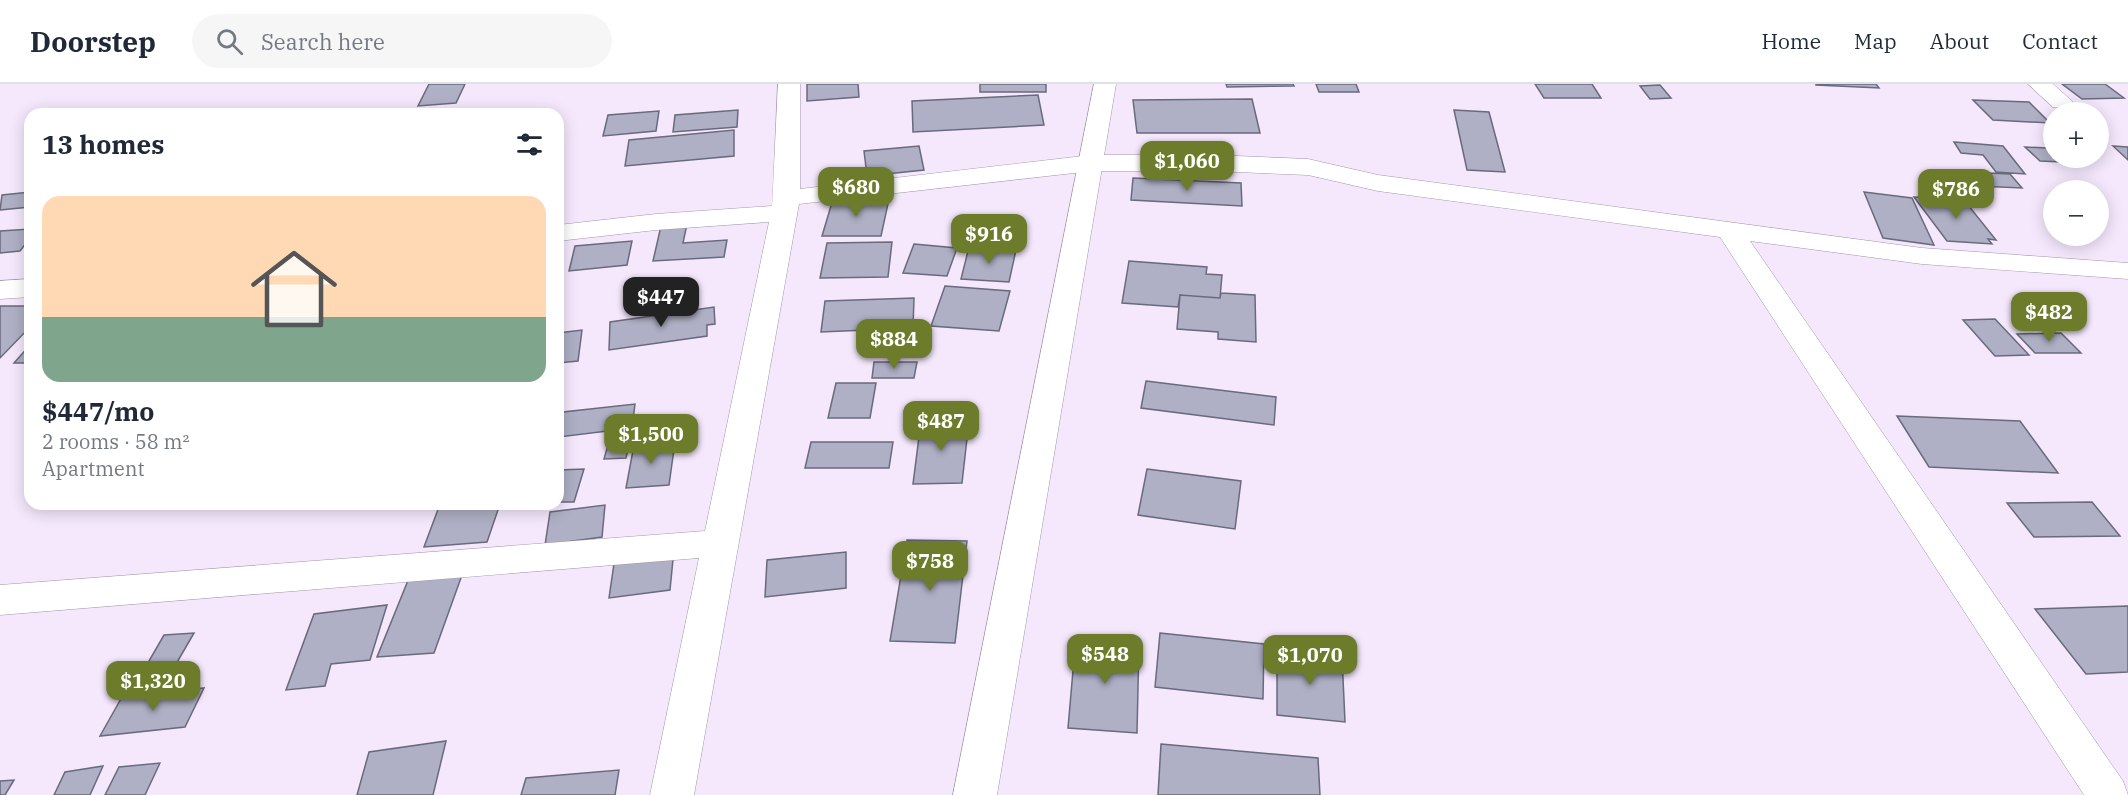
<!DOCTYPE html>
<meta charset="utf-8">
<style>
:root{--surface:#fff;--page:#f6f6f7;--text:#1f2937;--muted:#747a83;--line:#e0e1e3;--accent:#6c7c2a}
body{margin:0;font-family:"IBM Plex Serif",serif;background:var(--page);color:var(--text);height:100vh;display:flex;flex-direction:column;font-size:22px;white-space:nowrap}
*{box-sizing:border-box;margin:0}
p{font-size:20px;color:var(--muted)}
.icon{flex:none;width:33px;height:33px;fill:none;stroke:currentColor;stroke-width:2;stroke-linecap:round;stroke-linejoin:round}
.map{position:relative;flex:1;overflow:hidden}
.details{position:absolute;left:24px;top:24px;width:540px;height:402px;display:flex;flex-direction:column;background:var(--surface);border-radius:18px;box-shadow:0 3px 15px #0003}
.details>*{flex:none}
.fabs{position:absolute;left:2043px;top:18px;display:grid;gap:12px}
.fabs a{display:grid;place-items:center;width:66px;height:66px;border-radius:50%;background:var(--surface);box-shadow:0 3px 15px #0003;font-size:30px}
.price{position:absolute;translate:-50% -51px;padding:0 14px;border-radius:12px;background:var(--accent);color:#fff;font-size:20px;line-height:39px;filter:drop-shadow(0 2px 3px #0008)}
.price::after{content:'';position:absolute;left:50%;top:36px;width:18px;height:14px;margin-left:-9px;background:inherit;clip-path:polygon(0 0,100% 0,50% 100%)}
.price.current{background:#222;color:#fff}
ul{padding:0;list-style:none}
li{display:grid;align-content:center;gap:12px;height:318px;padding:0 18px}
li+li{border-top:2px solid var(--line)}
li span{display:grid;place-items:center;height:186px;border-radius:18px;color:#555}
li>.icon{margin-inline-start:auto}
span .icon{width:108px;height:108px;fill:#fffc;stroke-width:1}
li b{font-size:26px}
h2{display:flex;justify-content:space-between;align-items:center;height:72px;padding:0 18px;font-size:26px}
header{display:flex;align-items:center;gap:36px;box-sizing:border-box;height:84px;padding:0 30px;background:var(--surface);border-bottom:2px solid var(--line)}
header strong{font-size:28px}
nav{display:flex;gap:33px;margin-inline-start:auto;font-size:21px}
.search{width:420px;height:54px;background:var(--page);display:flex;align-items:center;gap:15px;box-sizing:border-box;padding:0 21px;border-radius:33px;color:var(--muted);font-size:22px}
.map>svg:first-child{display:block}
</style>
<header>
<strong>Doorstep</strong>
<div class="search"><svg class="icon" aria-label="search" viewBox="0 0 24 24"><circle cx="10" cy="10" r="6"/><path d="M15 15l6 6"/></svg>Search here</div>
<nav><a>Home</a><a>Map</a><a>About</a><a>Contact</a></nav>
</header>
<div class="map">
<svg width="2128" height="711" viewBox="0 0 2128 711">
<rect width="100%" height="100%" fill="#f5e8fd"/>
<path fill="#afafc5" stroke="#6a6a7d" stroke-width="1.5" d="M429,0H465L456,19L418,22Z
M807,0H858L859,13L807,17Z
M980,0H1046V8H980Z
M1226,0H1293L1294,2L1227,3Z
M1316,0H1356L1359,8H1319Z
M1535,0H1592L1601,14H1544Z
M1816,0H1876L1879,4L1816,1Z
M2062,0H2105L2124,14L2082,15Z
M1660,1L1671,14L1650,15L1640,2Z
M1038,11L1044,41L913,48L912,17Z
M1252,15L1260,49H1137L1133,16Z
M1973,16L2029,18L2050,39L1993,36Z
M738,26L737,43L673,48L675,31Z
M1454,26L1489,28L1505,88L1467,86Z
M659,27L656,47L603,52L608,31Z
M734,46V72L625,82L629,56Z
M1954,58L2003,62L2025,90L1996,88L1983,71L1961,69Z
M919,62L924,86L867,92L864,67Z
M2113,62L2128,63V76Z
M2025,63L2048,64L2054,74L2062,78L2040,77Z
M1965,88L2010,90L2022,104L1977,102Z
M1133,94L1241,99L1242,122L1131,116Z
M30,108V123L0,126L2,111Z
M1864,108L1912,114L1934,161L1883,154Z
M1914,113L1964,116L1996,156L1988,155L1992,160L1947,157Z
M833,115H889L881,152H822Z
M687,140L683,159L727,156L724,173L653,177L661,142Z
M30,145V154L20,167L0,169V147Z
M632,157L627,181L569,187L575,162Z
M892,158L888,193L820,194L827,159Z
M914,160L957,164L947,192L903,189Z
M969,163L1016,166L1009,198L961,195Z
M1129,177L1207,183L1206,190L1222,191L1220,214L1180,211L1178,223L1122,219Z
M945,202L1010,207L999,247L931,242Z
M1221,209L1255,211L1256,258L1218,255V248L1177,245L1180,211L1220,214Z
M914,214L913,244L821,248L825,217Z
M0,222H30V243L0,274Z
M714,223L715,240L707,241V252L609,266L610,238Z
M1995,235L2029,271L1995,272L1963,236Z
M582,246L578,277L558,279V249Z
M2061,249L2081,269H2035L2017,250Z
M30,261V279H14Z
M874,278H917L914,294H872Z
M1146,297L1276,313L1274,341L1141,324Z
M836,299H876L870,334H828Z
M635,320L632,344L559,353L563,328Z
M1897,332L2020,337L2058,389L1929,383Z
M921,337H969L962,399L913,400Z
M631,352L626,374L604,375L610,354Z
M675,358L669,401L626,404L634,361Z
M811,358H893L889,384H805Z
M584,385L574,418H558V386Z
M1147,385L1241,397L1235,445L1138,431Z
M2092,418L2120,452L2034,453L2007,419Z
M357,420H430L355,424Z
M440,420H500L487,458L424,463Z
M605,421L602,453L545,461L550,428Z
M907,456L967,457L955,559L890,557Z
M674,465L670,506L609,514L615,473Z
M846,468V504L765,513L767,476Z
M462,491L434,569L377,573L409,494Z
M387,521L370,576L331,580L325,602L286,606L314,530Z
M2128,522V588L2086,590L2035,525Z
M194,549L168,594L138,596L164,551Z
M1160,549L1264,560L1263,615L1155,603Z
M1076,552L1139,558L1137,649L1068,644Z
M1277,566L1342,572L1345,638L1277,631Z
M204,604L185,643L100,652L122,613Z
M446,657L433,711H357L369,668Z
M1161,660L1318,674L1320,711H1158Z
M160,679L145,711H105L119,683Z
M103,682L90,711H54L65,688Z
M619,686L615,711H521L526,694Z
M14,696L5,711H0V697Z"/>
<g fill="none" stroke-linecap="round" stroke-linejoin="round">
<defs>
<path id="minor" d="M778,0H800V105L1092,71H1212L1308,75L1378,91L1922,164L2128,179V195L1922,180L1750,157L2123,697L2128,711H2084L1720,153L1378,107L1308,91L1212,87H1092L799,120L694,711H650L699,474L0,531V501L705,447L769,138L656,146L558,157V141L656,130L772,122Z
M2028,0H2053L2073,18L2069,23H2053Z
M30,195V213L0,215V197Z"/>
<path id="primary" d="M1094,0H1116L997,711H953Z"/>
</defs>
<use href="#minor" stroke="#a196a9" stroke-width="1"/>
<use href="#primary" stroke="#a196a9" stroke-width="1"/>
<use href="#minor" fill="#fff" fill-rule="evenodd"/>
<use href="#primary" fill="#fff" fill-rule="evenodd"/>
</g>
</svg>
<div class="fabs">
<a>+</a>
<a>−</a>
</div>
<b class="price" style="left:1187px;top:108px">$1,060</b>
<b class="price" style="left:856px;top:134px">$680</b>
<b class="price" style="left:1956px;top:136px">$786</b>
<b class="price" style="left:989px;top:181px">$916</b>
<b class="price current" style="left:661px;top:244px">$447</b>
<b class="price" style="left:2049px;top:259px">$482</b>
<b class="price" style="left:894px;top:286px">$884</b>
<b class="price" style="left:941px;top:368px">$487</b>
<b class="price" style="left:651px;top:381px">$1,500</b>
<b class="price" style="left:930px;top:508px">$758</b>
<b class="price" style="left:1105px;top:601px">$548</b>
<b class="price" style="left:1310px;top:602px">$1,070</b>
<b class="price" style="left:153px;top:628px">$1,320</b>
<section class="details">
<h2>13 homes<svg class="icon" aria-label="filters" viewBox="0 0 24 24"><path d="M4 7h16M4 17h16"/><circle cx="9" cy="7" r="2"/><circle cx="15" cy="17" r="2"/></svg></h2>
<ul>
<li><span style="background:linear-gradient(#ffd9b3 65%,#7fa58c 0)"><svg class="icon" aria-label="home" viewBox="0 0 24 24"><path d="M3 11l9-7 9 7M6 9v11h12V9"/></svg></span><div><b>$447/mo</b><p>2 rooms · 58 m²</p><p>Apartment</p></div></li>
</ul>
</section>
</div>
